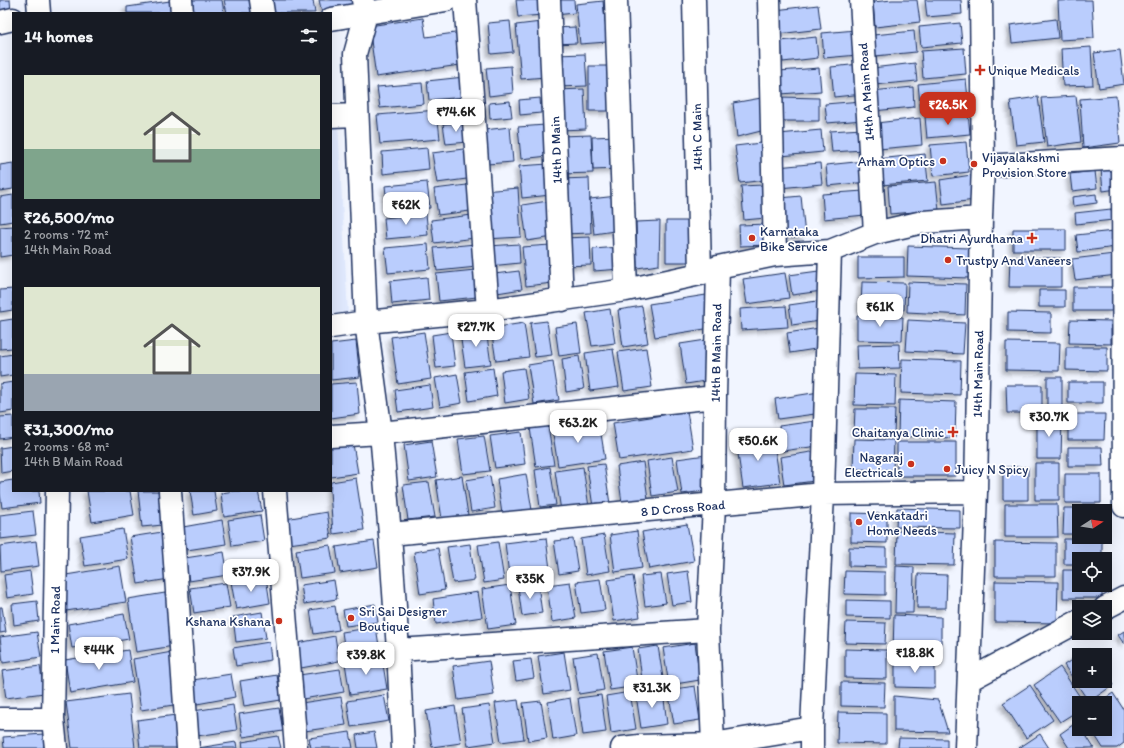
<!DOCTYPE html>
<meta charset="utf-8">
<style>
:root{--surface:#171b24;--page:#242831;--text:#f1f3f6;--muted:#9ea1a6;--accent:#c8321e}
body{margin:0;font-family:Itim,sans-serif;background:var(--page);color:var(--text);height:100vh;display:flex;flex-direction:column;font-size:15px;white-space:nowrap}
*{box-sizing:border-box;margin:0}
p{font-size:13px;color:var(--muted)}
.icon{flex:none;width:22px;height:22px;fill:none;stroke:currentColor;stroke-width:2;stroke-linecap:round;stroke-linejoin:round}
.map{position:relative;flex:1;overflow:hidden}
.panel{position:absolute;left:12px;top:12px;width:320px;height:480px;display:flex;flex-direction:column;background:var(--surface);border-radius:0px;box-shadow:0 4px 16px #0002}
.panel>*{flex:none}
.needle{width:26px;rotate:78deg}
.buttons{position:absolute;left:1072px;top:504px;display:grid;gap:8px}
.buttons a{display:grid;place-items:center;width:40px;height:40px;border-radius:0px;background:var(--surface);box-shadow:0 4px 16px #0002;font-size:20px}
.price{position:absolute;translate:-50% -34px;padding:0 9px;border-radius:8px;background:#fff;color:#222;font-size:13px;line-height:26px;filter:drop-shadow(0 1px 2px #0008)}
.price::after{content:'';position:absolute;left:50%;top:24px;width:12px;height:9px;margin-left:-6px;background:inherit;clip-path:polygon(0 0,100% 0,50% 100%)}
.price.selected{background:var(--accent);color:#fff}
ul{padding:0;list-style:none}
li{display:grid;align-content:center;gap:8px;height:212px;padding:0 12px}
li span{display:grid;place-items:center;height:124px;border-radius:0px;color:#555}
li>.icon{margin-inline-start:auto}
span .icon{width:72px;height:72px;fill:#fffc;stroke-width:1}
li b{font-size:17px}
h2{display:flex;justify-content:space-between;align-items:center;height:48px;padding:0 12px;font-size:17px}
.map>svg:first-child{display:block}
</style>
<div class="map">
<svg width="1124" height="748" viewBox="0 0 1124 748">
<defs>
<filter id="shadow"><feDropShadow dx="-3.5" dy="3.5" stdDeviation="2" flood-color="#0004"/></filter>
</defs>
<rect width="100%" height="100%" fill="#f1f5ff"/>
<filter id="ink" filterUnits="userSpaceOnUse"><feTurbulence type="fractalNoise" baseFrequency=".025" numOctaves="2"/><feDisplacementMap in="SourceGraphic" scale="8" xChannelSelector="R" yChannelSelector="G"/><feConvolveMatrix kernelMatrix="1 2 1 2 8 2 1 2 1" color-interpolation-filters="sRGB"/></filter>
<g filter="url(#ink)">
<path fill="#e0e9fe" d="M338,123L348,315L331,317V124Z"/>
<path fill="#bacdfd" stroke="#1b2f5e" filter="url(#shadow)" d="M0,0H10L11,12L0,13Z
M191,0H222L224,13H186Z
M224,0H255L258,13H227Z
M270,0H313L315,13H272Z
M319,0H358L359,6L326,13H322Z
M516,0H541L542,15L518,17Z
M553,0H574L575,13L555,15Z
M892,0H917L920,22L875,27L873,2Z
M925,0H961L962,14L927,17Z
M1076,0H1092L1094,38L1060,40L1058,1Z
M170,1L172,13H127V7Z
M603,1L607,42L580,44L576,4Z
M818,5L821,29L778,34L775,10Z
M423,18L426,37L462,32L467,64L376,77L369,26Z
M1056,19L1058,38L1012,43L1010,25Z
M510,21L513,52L491,54L488,23Z
M541,22L546,77L521,79L516,25Z
M960,23L962,43L921,47L919,27Z
M575,27L577,43L555,44L554,28Z
M856,30L858,55L824,58L822,33Z
M914,31L916,52L875,56L873,35Z
M816,37L818,58L783,62L781,41Z
M1091,47L1093,85L1063,86L1061,49Z
M964,48L966,74L923,78L921,51Z
M1120,50L1124,84L1099,88L1094,53Z
M585,54L587,86L557,87L555,55Z
M915,63L917,81L874,85L872,68Z
M860,64L863,94L834,97L831,67Z
M511,66L513,93L489,96L486,68Z
M589,66H610V111H589Z
M819,68L821,91L781,94L779,71Z
M464,77L466,97L429,100L427,81Z
M966,79L969,108L921,113L918,84Z
M422,83L424,104L380,108L377,87Z
M913,87L914,107L873,111L871,91Z
M584,89L586,129L559,130L557,90Z
M1076,96L1081,142L1047,147L1041,98Z
M1116,96L1120,143L1083,148L1080,99Z
M780,97L819,98V121H780Z
M1038,97L1044,142L1016,145L1010,101Z
M540,98L541,113L520,115L519,100Z
M761,98L765,130L737,137L733,103Z
M510,101L512,117L490,119L489,103Z
M861,101L863,120L827,123L825,104Z
M437,110L440,139L380,144L377,115Z
M968,113L970,134L927,138L925,117Z
M920,118L922,145L879,149L876,123Z
M466,122L468,142L446,144L443,124Z
M545,125L548,156L521,159L518,127Z
M510,127L513,162L487,164L484,130Z
M862,129L863,150L832,152L830,131Z
M821,130L823,152L781,156L779,134Z
M591,135L593,173L560,174L559,136Z
M617,136L618,169L593,170L592,137Z
M966,142L969,172L933,176L930,145Z
M761,143L766,180L740,183L735,146Z
M427,148L429,169L383,174L382,152Z
M471,148L474,178L437,183L432,153Z
M925,154L928,181L881,185L878,159Z
M865,161L867,182L828,186L826,165Z
M13,163V189L0,191V165Z
M820,163L822,184L779,188L777,167Z
M548,164L551,195L522,198L519,166Z
M1114,168L1117,189L1103,191L1101,169Z
M1095,171L1097,188L1072,191L1070,174Z
M971,175L975,200L943,204L940,180Z
M589,178L591,233L563,234L561,179Z
M427,182L430,208L388,212L385,186Z
M936,182L939,210L890,214L888,186Z
M475,184L478,210L438,215L434,189Z
M763,185L766,218L744,220L741,186Z
M518,188L521,237L486,239L483,191Z
M863,191L865,215L824,219L822,194Z
M1096,194L1097,203L1073,206L1072,197Z
M13,195V221L0,223V197Z
M617,196L621,230L594,234L590,199Z
M801,196L805,236L784,238L780,198Z
M548,201L553,237L527,241L522,205Z
M1111,209L1113,220L1076,224L1075,213Z
M426,213L428,235L386,239L384,218Z
M472,215L475,238L434,243L431,220Z
M660,221L659,265L637,268L636,222Z
M666,221H689V262H666Z
M768,224L769,245L740,246L739,225Z
M13,226V255L0,257V227Z
M1013,229H1066V250H1013Z
M1114,231L1116,247L1078,252L1076,235Z
M590,237L591,265L564,266L563,238Z
M428,244L430,269L388,273L385,248Z
M475,244L477,267L437,271L434,248Z
M519,244L520,263L490,266L488,246Z
M550,245L553,283L526,286L522,247Z
M908,246L970,248L969,278L907,276Z
M620,247L621,269L594,271L593,249Z
M1114,254L1117,275L1075,280L1072,259Z
M858,257H904V277L858,278Z
M1010,257L1061,258V287H1009Z
M475,270L477,297L439,301L436,274Z
M826,270L829,290L792,295L789,275Z
M519,271L522,289L497,293L494,274Z
M785,273L789,298L747,304L743,279Z
M427,277L429,300L392,304L390,281Z
M862,282L905,283L904,310H861Z
M908,282L966,284L965,315L907,312Z
M1073,287H1113V311H1073Z
M13,289V310L0,312V290Z
M1039,290H1065V307H1039Z
M706,295L711,328L655,337L649,304Z
M824,300L827,320L792,325L789,305Z
M642,306L648,343L623,347L618,310Z
M786,306L788,327L741,330L740,309Z
M610,309L615,343L592,346L586,313Z
M1008,312L1051,313V333L1008,332Z
M857,316L903,317L902,341L857,340Z
M13,319V348L0,349V321Z
M908,320L965,323L963,354L906,351Z
M1070,320L1111,321V344L1069,343Z
M547,321L552,355L535,357L530,323Z
M524,323L529,357L496,361L491,328Z
M577,324L581,353L559,356L555,327Z
M819,328L822,348L790,353L787,333Z
M486,329L491,364L465,367L460,333Z
M424,332L431,379L398,384L391,337Z
M451,332L455,366L436,368L432,335Z
M706,340L712,380L686,384L680,344Z
M356,341L360,377L331,380V344Z
M1006,342L1060,343L1059,371L1006,370Z
M899,344L900,368L858,369L857,345Z
M1066,347H1107V371L1066,370Z
M646,348L652,387L624,391L618,352Z
M613,349L619,387L590,391L585,353Z
M13,354V375L0,377V356Z
M579,356L584,389L566,392L562,359Z
M902,359L961,361L960,395L901,393Z
M553,361L559,400L534,404L528,365Z
M493,368L497,396L469,401L465,372Z
M524,368L529,399L505,403L501,371Z
M457,374L462,403L440,407L435,378Z
M855,374L896,375L895,406L854,405Z
M1047,377H1062V413H1047Z
M13,382V411L0,413V384Z
M357,382L360,414L331,418V384Z
M1068,382H1103V403H1068Z
M430,385L433,407L398,412L395,390Z
M1006,385H1042V413H1007Z
M819,392L822,413L778,419L775,399Z
M899,400L956,402L955,438L898,436Z
M855,409H895L894,435L854,433Z
M687,411L693,449L619,460L613,423Z
M1068,414H1105L1104,440H1068Z
M13,416V437L0,439V417Z
M1037,418H1062L1061,459H1037Z
M599,421L605,459L558,466L552,428Z
M815,421L824,445L783,451L779,426Z
M548,425L554,465L536,467L530,428Z
M521,432L525,464L495,468L490,436Z
M773,435L780,483L743,488L736,440Z
M484,436L490,471L463,474L458,439Z
M854,439L894,440L893,470L853,469Z
M431,441L437,477L409,481L404,445Z
M897,442H956V476H897Z
M353,444L358,473L331,477V447Z
M13,446V471L1,473L0,448Z
M1068,447H1102L1103,466H1068Z
M817,451L822,480L784,485L780,457Z
M706,455L711,490L682,494L677,459Z
M672,457L678,492L652,496L647,461Z
M643,462L648,499L622,503L617,466Z
M1035,463H1059V500H1035Z
M604,464L610,504L593,507L587,466Z
M550,467L556,505L540,507L535,470Z
M583,467L589,507L561,511L555,471Z
M1003,467H1028V500H1003Z
M526,474L532,510L502,514L497,479Z
M1065,474H1101V503H1065Z
M462,476L468,515L442,519L436,480Z
M490,476L495,508L471,512L466,480Z
M356,478L364,530L333,534L330,491L331,482Z
M13,480V491H39L40,503L2,508L0,493V482Z
M429,482L435,517L408,520L403,485Z
M87,491H130L134,515L92,522Z
M138,491H160L163,525L142,527Z
M190,491H214L217,511L194,515Z
M234,491H258L262,511L224,517L221,493Z
M1005,504H1057L1058,537H1005Z
M897,508L960,510V528L896,527Z
M1064,508H1103V511H1079V534H1063Z
M33,511L36,535L0,539V515Z
M327,512L331,538L289,544L285,519Z
M851,513L887,514V543L851,542Z
M260,515L264,541L232,546L228,520Z
M222,520L226,544L187,550L183,527Z
M687,524L694,561L649,569L642,532Z
M123,529L128,559L85,566L80,536Z
M637,531L642,568L615,572L610,535Z
M897,531L955,533L954,565L896,564Z
M162,532L169,579L138,584L130,537Z
M604,535L610,571L586,575L581,539Z
M546,538L551,577L510,583L505,543Z
M573,539L578,571L559,574L554,541Z
M1064,539H1102V559H1079V564H1064Z
M36,541L39,566L1,571L0,546Z
M374,541L378,567L340,573L336,547Z
M498,542L504,580L484,583L478,545Z
M995,542L1056,543V576H995Z
M470,544L475,580L453,583L447,547Z
M330,545L335,573L300,578L296,550Z
M849,547L886,548V567L849,566Z
M438,548L445,590L420,594L414,552Z
M224,552L228,575L189,581L185,558Z
M120,566L126,602L66,611L60,576Z
M896,566L914,567L913,613H895Z
M1063,570H1079V585H1102V598H1063Z
M30,571L33,594L7,598L4,575Z
M688,571L692,602L672,605L667,574Z
M845,571L885,572V595L844,594Z
M661,574L666,603L645,606L641,576Z
M918,574L947,575L946,608H917Z
M633,576L640,617L614,621L608,580Z
M266,577L270,603L236,609L231,582Z
M600,579L605,610L581,613L576,582Z
M334,580L337,599L304,604L301,585Z
M995,581L1058,582L1057,623L995,622Z
M570,582L576,618L552,622L547,585Z
M226,583L230,607L194,613L190,588Z
M538,584L542,613L522,616L518,587Z
M510,585L516,625L488,629L482,589Z
M478,592L482,617L436,624L433,599Z
M165,593L174,646L136,652L128,599Z
M846,600L890,601V618L846,617Z
M37,601L39,621L14,625L12,604Z
M375,604L378,622L346,626L343,610Z
M335,606L339,630L314,634L310,610Z
M0,607H2L6,632L0,633Z
M262,612L266,638L236,642L233,617Z
M124,614L129,639L72,648L68,624Z
M894,615L941,617V654L893,653Z
M846,622L886,623L885,644L845,643Z
M376,627L380,652L346,658L342,632Z
M1124,631V644L1118,635Z
M37,632L41,657L3,663L0,637Z
M335,636L339,661L301,668L297,643Z
M269,642L271,660L236,666L233,648Z
M695,643L700,680L669,685L663,648Z
M658,646L664,684L643,687L638,649Z
M632,647L638,686L610,690L604,651Z
M845,649L887,650V679L845,678Z
M1089,649L1093,655H1079Z
M128,650L133,682L70,693L65,660Z
M172,652L180,704L141,710L133,659Z
M564,652L570,690L544,694L538,656Z
M598,653L604,690L579,694L573,657Z
M1079,655V681H1105V674L1113,685L1089,702L1064,665Z
M382,658L387,689L350,695L345,663Z
M531,659L534,678L516,681L513,661Z
M895,659L935,660V688L895,687Z
M489,661L494,695L458,700L453,666Z
M40,666L44,693L6,698L2,671Z
M1060,667L1084,703H1079V710L1060,722L1034,685Z
M340,669L344,692L303,699L299,675Z
M231,674L235,697L197,704L193,680Z
M277,675L281,700L244,706L240,681Z
M841,682L885,683L884,707L841,706Z
M1030,685L1053,720L1026,738L1003,703Z
M695,686L700,720L674,724L668,690Z
M663,691L667,724L641,728L636,695Z
M630,692L636,729L611,733L606,696Z
M1113,693L1124,710V743L1117,748H1103L1091,729H1105V703H1098Z
M129,694L135,748H72L66,702Z
M384,695L389,721L351,727L347,701Z
M601,695L606,732L583,735L578,698Z
M894,696L938,700L948,732L894,731Z
M341,697L346,725L305,731L301,703Z
M570,698L576,736L553,740L548,702Z
M518,700L524,739L501,742L495,703Z
M541,701L547,738L528,741L523,703Z
M233,705L237,730L197,736L193,711Z
M489,705L495,742L468,746L462,709Z
M455,706L461,743L432,747L426,711Z
M279,708L283,731L243,737L239,714Z
M838,712L886,713V744L837,743Z
M176,715L181,748H140L137,720Z
M1077,722L1079,725V729H1082L1094,748H1069L1060,734Z
M350,732L353,748H311L309,738Z
M374,732L377,748H358L356,735Z
M43,734L44,748H4L3,737Z
M1040,734L1049,748H1019Z
M278,736L281,748H243L242,742Z
M899,738L947,739V748H898Z
M236,742L237,748H198Z"/>
<g fill="none" stroke-linecap="round" stroke-linejoin="round">
<defs>
<path id="minor" d="M38,0L39,13
M181,0L182,13
M261,0L263,13
M363,0L366,14L355,54L366,322L381,433L390,534L398,650L403,748
M465,0L488,310
M549,0L562,300
M616,0L626,290
M694,0L700,274
M769,0L775,255
M861,0L875,233
M331,19L446,0
M0,22L13,19
M331,116L357,115
M1123,159L1124,506
M983,166L1124,158
M331,327L366,322L488,310L626,290L700,274L718,267L775,255L830,251L875,233L923,222L981,218
M331,436L381,433L715,397
M170,491L188,748
M275,491L296,748
M390,534L823,494L976,492
M1105,608L1124,598
M708,630L714,505L715,397L718,267
M398,650L708,630L713,744
M969,680L1079,621
M0,719H53
M56,748L53,719L57,491
M622,748L639,746L713,744L812,728
M812,748V728L823,494L830,251
M966,748L976,492L981,218L983,166L981,0"/>
</defs>
<use href="#minor" stroke="#1b2f5e" stroke-width="25"/>
<use href="#minor" stroke="#fff" stroke-width="22"/>
</g>
</g>
<g fill="#c8321e" stroke="#fff" stroke-width="1.5">
<path d="M978 64h4v4h4v4h-4v4h-4v-4h-4v-4h4z"/>
<circle cx="943" cy="161" r="4"/>
<circle cx="974" cy="164" r="4"/>
<circle cx="752" cy="238" r="4"/>
<path d="M1030 232h4v4h4v4h-4v4h-4v-4h-4v-4h4z"/>
<circle cx="948" cy="260" r="4"/>
<path d="M951 426h4v4h4v4h-4v4h-4v-4h-4v-4h4z"/>
<circle cx="911" cy="464" r="4"/>
<circle cx="947" cy="469" r="4"/>
<circle cx="859" cy="522" r="4"/>
<circle cx="351" cy="618" r="4"/>
<circle cx="279" cy="621" r="4"/>
</g>
<g text-anchor="middle" dominant-baseline="central" stroke-width="3.5" stroke-linejoin="round" paint-order="stroke">
<g font-size="13" fill="#1b2f5e" stroke="#fff" text-anchor="start">
<text x="988" y="70">Unique Medicals</text>
<text x="982" y="157">Vijayalakshmi<tspan x="982" dy="15">Provision Store</tspan></text>
<text x="935" y="161" text-anchor="end">Arham Optics</text>
<text x="760" y="231">Karnataka<tspan x="760" dy="15">Bike Service</tspan></text>
<text x="1023" y="238" text-anchor="end">Dhatri Ayurdhama</text>
<text x="956" y="260">Trustpy And Vaneers</text>
<text x="944" y="432" text-anchor="end">Chaitanya Clinic</text>
<text x="903" y="457" text-anchor="end">Nagaraj<tspan x="903" dy="15">Electricals</tspan></text>
<text x="955" y="469">Juicy N Spicy</text>
<text x="867" y="515">Venkatadri<tspan x="867" dy="15">Home Needs</tspan></text>
<text x="359" y="611">Sri Sai Designer<tspan x="359" dy="15">Boutique</tspan></text>
<text x="271" y="621" text-anchor="end">Kshana Kshana</text>
</g>
<g font-size="13" fill="#1b2f5e" stroke="#fff">
<text transform="translate(866 92) rotate(-94)">14th A Main Road</text>
<text transform="translate(697 137) rotate(-91)">14th C Main</text>
<text transform="translate(556 150) rotate(-92)">14th D Main</text>
<text transform="translate(716 353) rotate(-89)">14th B Main Road</text>
<text transform="translate(978 374) rotate(-89)">14th Main Road</text>
<text transform="translate(683 508) rotate(-5)">8 D Cross Road</text>
<text transform="translate(55 620) rotate(-89)">1 Main Road</text>
</g>
</g>
</svg>
<div class="buttons">
<a><svg class="needle" viewBox="-14 -14 28 28"><path d="M0-13l5 13h-10z" fill="#e53935"/><path d="M0 13l5-13h-10z" fill="#9ea1a6"/></svg></a>
<a><svg class="icon" aria-label="locate" viewBox="0 0 24 24"><circle cx="12" cy="12" r="6"/><path d="M12 2v4M12 18v4M2 12h4M18 12h4"/></svg></a>
<a><svg class="icon" aria-label="layers" viewBox="0 0 24 24"><path d="M12 4l9 5-9 5-9-5zM3 14l9 5 9-5"/></svg></a>
<a>+</a>
<a>−</a>
</div>
<b class="price selected" style="left:948px;top:126px">₹26.5K</b>
<b class="price" style="left:456px;top:133px">₹74.6K</b>
<b class="price" style="left:406px;top:226px">₹62K</b>
<b class="price" style="left:880px;top:328px">₹61K</b>
<b class="price" style="left:476px;top:348px">₹27.7K</b>
<b class="price" style="left:1049px;top:438px">₹30.7K</b>
<b class="price" style="left:578px;top:444px">₹63.2K</b>
<b class="price" style="left:758px;top:462px">₹50.6K</b>
<b class="price" style="left:251px;top:593px">₹37.9K</b>
<b class="price" style="left:530px;top:600px">₹35K</b>
<b class="price" style="left:99px;top:671px">₹44K</b>
<b class="price" style="left:915px;top:674px">₹18.8K</b>
<b class="price" style="left:366px;top:676px">₹39.8K</b>
<b class="price" style="left:652px;top:709px">₹31.3K</b>
<section class="panel">
<h2>14 homes<svg class="icon" aria-label="filters" viewBox="0 0 24 24"><path d="M4 7h16M4 17h16"/><circle cx="9" cy="7" r="2"/><circle cx="15" cy="17" r="2"/></svg></h2>
<ul>
<li><span style="background:linear-gradient(#dfe7d0 60%,#7fa58c 0)"><svg class="icon" aria-label="home" viewBox="0 0 24 24"><path d="M3 11l9-7 9 7M6 9v11h12V9"/></svg></span><div><b>₹26,500/mo</b><p>2 rooms · 72 m²</p><p>14th Main Road</p></div></li>
<li><span style="background:linear-gradient(#dfe7d0 70%,#9aa5b1 0)"><svg class="icon" aria-label="home" viewBox="0 0 24 24"><path d="M3 11l9-7 9 7M6 9v11h12V9"/></svg></span><div><b>₹31,300/mo</b><p>2 rooms · 68 m²</p><p>14th B Main Road</p></div></li>
</ul>
</section>
</div>
